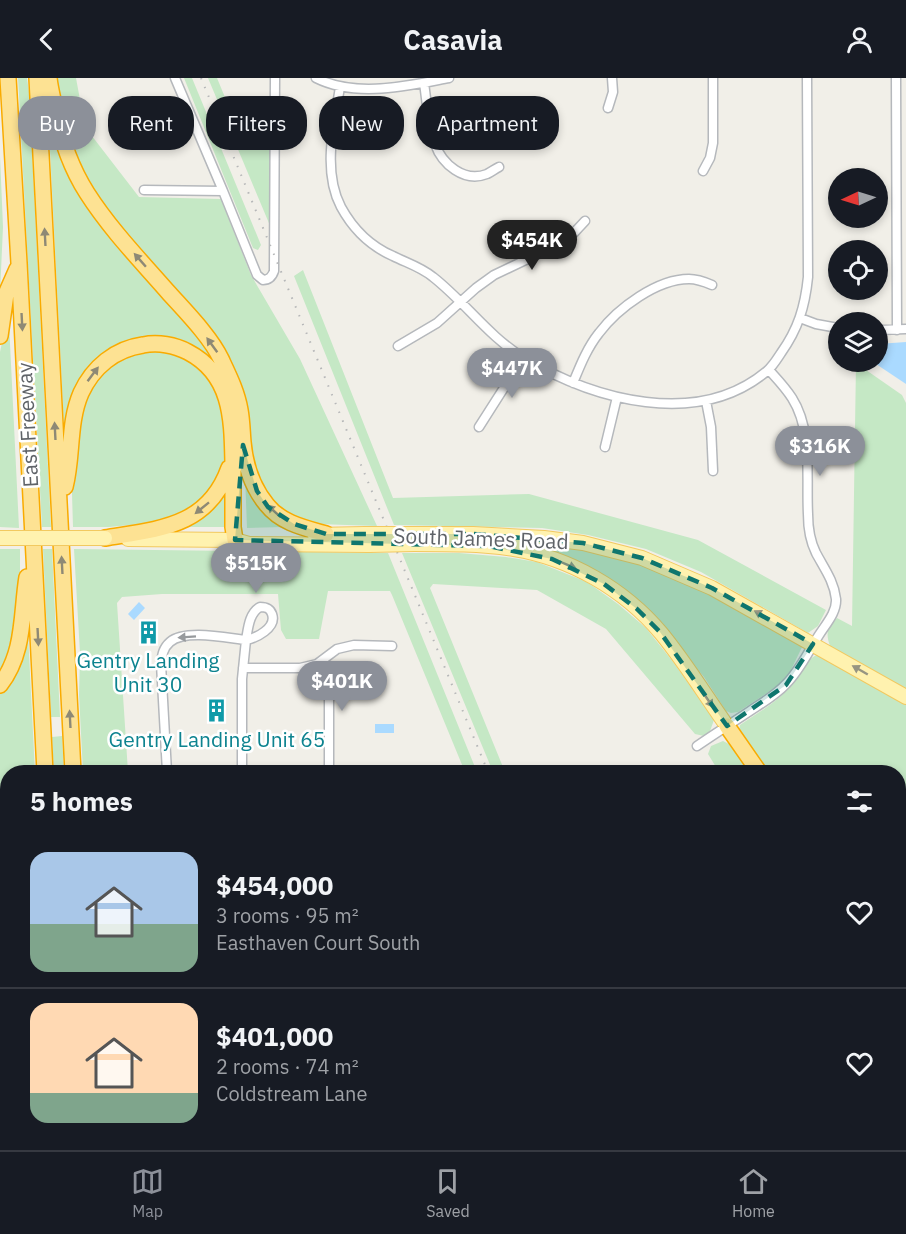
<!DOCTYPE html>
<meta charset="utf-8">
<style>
:root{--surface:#171b24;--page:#242831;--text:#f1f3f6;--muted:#9ea1a6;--line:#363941;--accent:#8c9099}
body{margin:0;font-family:"IBM Plex Sans",sans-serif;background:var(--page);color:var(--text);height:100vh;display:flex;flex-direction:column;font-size:22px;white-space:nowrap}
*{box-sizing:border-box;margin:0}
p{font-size:20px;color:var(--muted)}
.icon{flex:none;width:33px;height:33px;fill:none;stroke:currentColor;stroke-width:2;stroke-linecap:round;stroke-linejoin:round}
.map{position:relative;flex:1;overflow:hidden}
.side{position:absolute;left:0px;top:687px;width:906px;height:386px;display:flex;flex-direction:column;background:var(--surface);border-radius:24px 24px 0 0;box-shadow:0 3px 9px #0003}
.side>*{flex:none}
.guide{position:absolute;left:18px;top:18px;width:600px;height:54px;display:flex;gap:12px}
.needle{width:39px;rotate:266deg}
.fabs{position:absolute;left:828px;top:90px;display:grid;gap:12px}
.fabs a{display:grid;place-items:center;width:60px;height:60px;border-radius:50%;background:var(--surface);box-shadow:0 3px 9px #0003;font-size:30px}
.price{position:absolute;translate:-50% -51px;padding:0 14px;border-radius:21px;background:var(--accent);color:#fff;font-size:20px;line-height:39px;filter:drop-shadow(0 2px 3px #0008)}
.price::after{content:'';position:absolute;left:50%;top:36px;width:18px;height:14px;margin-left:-9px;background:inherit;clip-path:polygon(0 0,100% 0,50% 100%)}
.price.on{background:#222;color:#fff}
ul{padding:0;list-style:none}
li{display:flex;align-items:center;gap:18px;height:150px;padding:0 30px}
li+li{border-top:2px solid var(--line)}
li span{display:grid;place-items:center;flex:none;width:168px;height:120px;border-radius:18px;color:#555}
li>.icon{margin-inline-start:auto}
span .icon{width:72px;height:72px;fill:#fffc;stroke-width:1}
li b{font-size:26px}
h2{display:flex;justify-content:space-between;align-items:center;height:72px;padding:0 30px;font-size:26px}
.pill{padding:0 21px;border-radius:24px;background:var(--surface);box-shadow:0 3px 9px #0003;font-size:21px;line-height:54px}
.pill.on{background:var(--accent);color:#fff}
header{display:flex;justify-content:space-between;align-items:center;height:78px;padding:0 30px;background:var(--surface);font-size:27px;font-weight:700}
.tab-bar{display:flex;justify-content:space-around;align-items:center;height:84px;border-top:2px solid var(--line);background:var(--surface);font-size:16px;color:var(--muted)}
.tab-bar a{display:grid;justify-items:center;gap:3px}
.tab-bar .on{color:var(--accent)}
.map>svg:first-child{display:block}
</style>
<header><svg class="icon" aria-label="back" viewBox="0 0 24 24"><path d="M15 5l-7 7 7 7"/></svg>Casavia<svg class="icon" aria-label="person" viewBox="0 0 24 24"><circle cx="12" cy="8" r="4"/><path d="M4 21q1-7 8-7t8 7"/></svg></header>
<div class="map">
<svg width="906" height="1072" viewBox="0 0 906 1072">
<rect width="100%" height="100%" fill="#f1efe8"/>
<path fill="#c5e8c5" d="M18,0H27L29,14L51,449H42Z
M55,0H76L85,49L139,119L221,121L251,197L300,281L377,448L317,446L288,437L267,420L252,385L249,341L246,327L239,303L233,288L221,270L140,176L93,112L83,95L66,52Z
M184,0H192L261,167L258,172L253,170Z
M208,0H217L243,63L270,54L271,150Z
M48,33L63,79L204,265L223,294L179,266L107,276L67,348L64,349Z
M0,78L3,149L0,215Z
M303,192L393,420L529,416L698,462L826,532L818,548L808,555L701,494L646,471L588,457L542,450L394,447L294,198Z
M6,245H9L19,450L0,449V274Z
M156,271L179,276L198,289L213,304L223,328L226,367L225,380L221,392L205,421L171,441L142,446L109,449H73L72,416L74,372L88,313L106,289L130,275Z
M856,285L902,317L906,325V612L830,568C825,554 828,550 837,540L852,548Z
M245,398L284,449L247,450Z
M228,410L227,449H178Z
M506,462L565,467L643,486L698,509L803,567L790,594L776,609L738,634L731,635L726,633L704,599L671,560L635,522Z
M0,471H20V518L14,565L0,597Z
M43,471H52L60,639H51Z
M74,471L388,475L477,694H465L392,517L390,513H328L319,561H286L281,552L278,516H162L122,519L117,525L128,694H83L79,617L80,575Z
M402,475H459L506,479L537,484L587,504L618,526L646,550L674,585L714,642L710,653L704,658L695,656L606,551L537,512L433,506L430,510L505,694H493Z
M25,555H28L35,694H8L7,748L0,736V611Z
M819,576L906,626V880L898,874V694H765L740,657L739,652L740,647C759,634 781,622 795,603C804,592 805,581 819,576Z
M62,658L64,694H54L52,659Z
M723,663L729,666L749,694H719L708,676L711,668Z
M899,889L906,895V942L899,949Z
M906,960V1000L899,1004V968Z
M906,1044V1072H849L862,1065H898L899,1047Z
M30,1065H50L51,1072H30Z
M101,1065H155L156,1072H102Z
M725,1065H767L758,1072H710Z"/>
<path fill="#aadaff" d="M906,264V306L873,284H878V266Z
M139,524L145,530L134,542L128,536Z
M375,646H394V655H375Z"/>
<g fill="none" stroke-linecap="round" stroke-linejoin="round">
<defs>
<path id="street" d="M175,0L223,113
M316,0C356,20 406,8 449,0
M896,0L897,252
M424,5C427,25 428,47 435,66C442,86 464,105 487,96C491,94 495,91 499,89
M340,9C334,47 322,93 341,129C353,151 370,168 393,178C407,185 421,189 433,199C465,224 489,259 524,280C594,322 698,351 767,293C773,288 777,281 781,275C798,251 805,229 808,199L807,0
M608,30L613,14L612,0
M703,93L710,80L713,65V0
M144,112L223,113L257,197L263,202C269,202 272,199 274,193L275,0
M800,240L816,246L838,250
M878,252L906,251
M398,268L437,245L476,210L494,197L557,167L571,158L585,143
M573,305C580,288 587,270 599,255C618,230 657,201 689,201C697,201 705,204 712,207
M706,323L711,349L713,393
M479,349L523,280
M605,369L617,319
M260,529C266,529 270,530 272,536C277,550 256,560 246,562C248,551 249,535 260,529Z
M317,586L328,602L329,609V694
M243,590H300L317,586L337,571L354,567L392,568
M697,668C714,656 732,645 750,633C762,625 776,617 786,606C800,592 808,574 819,557C826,546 837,534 836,521C834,503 824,490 816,475C810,463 808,449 808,436C806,398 813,353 792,320C785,309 777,301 769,292
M167,694L161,586C162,577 163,570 170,564C185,551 227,560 246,562L242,601V694
M169,1065L170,1072
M242,1065V1072
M415,1065V1072
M534,1065V1072
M344,1072V1065"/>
<path id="primary" d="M409,456H473L544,460L583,465L642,480L712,510L906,619
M315,457L365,456
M128,461L235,462L249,466L369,467
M414,466C447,466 481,466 514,471C570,480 624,511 661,555C685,584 705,617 727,648
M898,1017L906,1013
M789,1072L801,1065
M818,1072L828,1065"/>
<path id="highway" d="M8,0L19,185L45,694
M37,0L73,694
M49,0C50,10 53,21 55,31C61,61 71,90 87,115C110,151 140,182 168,214C185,233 210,258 221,281C229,298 237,314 240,332C242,343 242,353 243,364C245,386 252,409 267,427C281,445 305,450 326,456
M0,258L6,216L17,191
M65,409C73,378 68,345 81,315C93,289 115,271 143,267C158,264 175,267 188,274C232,297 232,341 233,385C233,407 233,428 233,449L235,462
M105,460C159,451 208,449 229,390
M0,607C25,575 21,536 27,499
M727,648L759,694
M0,741L8,752
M898,883L906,888
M898,961L906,954
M898,1039L906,1035
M64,1065L65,1072
M92,1065V1072
M768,1072L777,1065
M833,1072L846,1065"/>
</defs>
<use href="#street" stroke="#b5b8bc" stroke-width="11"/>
<use href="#primary" stroke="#f2c960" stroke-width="16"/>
<use href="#highway" stroke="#f9ab00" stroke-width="18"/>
<use href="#street" stroke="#fff" stroke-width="8"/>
<use href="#primary" stroke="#fff2af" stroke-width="14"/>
<use href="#highway" stroke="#fde293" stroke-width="15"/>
<path stroke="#b6b7b8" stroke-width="2" stroke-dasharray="1.5 8" stroke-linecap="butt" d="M201,0L488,694
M641,1065L644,1072"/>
<defs>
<path id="primary-bridge" d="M365,456H409
M0,460H105
M369,467L414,466"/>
</defs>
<use href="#primary-bridge" stroke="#f2c960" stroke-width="16" stroke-linecap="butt"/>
<use href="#primary-bridge" stroke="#fff2af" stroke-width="14"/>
</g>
<defs><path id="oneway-solid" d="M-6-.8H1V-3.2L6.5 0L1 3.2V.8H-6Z" transform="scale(1.5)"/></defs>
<g fill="#8e8975">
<use href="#oneway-solid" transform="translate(45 159) rotate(-93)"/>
<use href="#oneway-solid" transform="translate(140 182) rotate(-131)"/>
<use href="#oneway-solid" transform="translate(22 244) rotate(87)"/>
<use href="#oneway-solid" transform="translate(212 267) rotate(-126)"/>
<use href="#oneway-solid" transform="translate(93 296) rotate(-53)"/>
<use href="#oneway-solid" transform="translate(55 353) rotate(-93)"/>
<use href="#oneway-solid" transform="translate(202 430) rotate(141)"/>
<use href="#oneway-solid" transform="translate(274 433) rotate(-138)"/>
<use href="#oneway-solid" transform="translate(62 487) rotate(-93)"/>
<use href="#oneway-solid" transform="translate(38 559) rotate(87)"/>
<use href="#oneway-solid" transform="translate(70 641) rotate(-93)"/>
</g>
<g fill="#979581">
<use href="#oneway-solid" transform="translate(568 487) rotate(23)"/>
<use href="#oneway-solid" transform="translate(762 537) rotate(-151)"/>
<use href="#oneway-solid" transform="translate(860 592) rotate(-150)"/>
<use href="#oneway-solid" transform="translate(708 622) rotate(56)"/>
</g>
<use fill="#979a9d" href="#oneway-solid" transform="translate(187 559) rotate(176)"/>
<path fill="#0f766e" fill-opacity="0.2" stroke="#0f766e" stroke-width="4.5" stroke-dasharray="12 8" stroke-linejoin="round" d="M243,367L257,413L268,429L294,446L326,456H473L583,465L642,480L712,510L813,566L786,607L727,648L660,554L637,531L604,506L552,481L488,468L235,462Z"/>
<defs>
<symbol id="building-bare" viewBox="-9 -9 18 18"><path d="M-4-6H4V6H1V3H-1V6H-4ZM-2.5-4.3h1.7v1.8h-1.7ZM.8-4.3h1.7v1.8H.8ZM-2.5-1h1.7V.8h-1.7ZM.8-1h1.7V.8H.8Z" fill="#0f9aa8" stroke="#fff" stroke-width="2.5" paint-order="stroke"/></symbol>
</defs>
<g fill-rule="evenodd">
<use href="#building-bare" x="132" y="538" width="33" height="33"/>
<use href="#building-bare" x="200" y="616" width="33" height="33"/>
</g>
<g text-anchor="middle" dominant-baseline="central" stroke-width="5" stroke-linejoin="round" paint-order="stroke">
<g font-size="21" fill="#5f6368" stroke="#fff">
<text transform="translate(27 347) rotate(-93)">East Freeway</text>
<text transform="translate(481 460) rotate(2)">South James Road</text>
</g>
<g font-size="21" fill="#0d838f" stroke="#fff">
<text x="148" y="582">Gentry Landing<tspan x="148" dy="24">Unit 30</tspan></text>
<text x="217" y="661">Gentry Landing Unit 65</text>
</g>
</g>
</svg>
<div class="fabs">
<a><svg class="needle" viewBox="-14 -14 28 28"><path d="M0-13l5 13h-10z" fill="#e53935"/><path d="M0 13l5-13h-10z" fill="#9ea1a6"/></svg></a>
<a><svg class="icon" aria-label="locate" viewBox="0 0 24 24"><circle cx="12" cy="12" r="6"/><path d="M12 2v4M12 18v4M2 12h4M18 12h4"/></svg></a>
<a><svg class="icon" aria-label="layers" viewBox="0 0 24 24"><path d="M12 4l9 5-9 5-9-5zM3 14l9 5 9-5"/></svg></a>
</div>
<b class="price on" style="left:532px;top:193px">$454K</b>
<b class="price" style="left:512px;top:321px">$447K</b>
<b class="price" style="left:820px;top:399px">$316K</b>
<b class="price" style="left:256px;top:516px">$515K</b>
<b class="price" style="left:342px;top:634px">$401K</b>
<div class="guide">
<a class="pill on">Buy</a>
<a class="pill">Rent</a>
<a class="pill">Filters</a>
<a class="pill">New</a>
<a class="pill">Apartment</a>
</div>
<section class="side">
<h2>5 homes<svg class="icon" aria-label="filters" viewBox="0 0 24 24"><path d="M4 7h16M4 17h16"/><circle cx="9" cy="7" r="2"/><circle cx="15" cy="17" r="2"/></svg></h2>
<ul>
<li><span style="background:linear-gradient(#a9c7e8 60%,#7fa58c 0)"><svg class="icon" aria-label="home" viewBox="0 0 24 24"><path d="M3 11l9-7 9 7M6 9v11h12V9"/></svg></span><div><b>$454,000</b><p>3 rooms · 95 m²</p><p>Easthaven Court South</p></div><svg class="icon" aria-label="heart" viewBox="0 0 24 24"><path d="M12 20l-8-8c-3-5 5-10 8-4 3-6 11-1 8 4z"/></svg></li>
<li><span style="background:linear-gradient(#ffd9b3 75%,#7fa58c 0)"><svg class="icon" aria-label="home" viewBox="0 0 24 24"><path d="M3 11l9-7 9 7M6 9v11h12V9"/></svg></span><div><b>$401,000</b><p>2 rooms · 74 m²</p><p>Coldstream Lane</p></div><svg class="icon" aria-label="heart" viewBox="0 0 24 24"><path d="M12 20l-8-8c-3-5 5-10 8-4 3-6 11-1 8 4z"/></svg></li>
</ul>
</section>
</div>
<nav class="tab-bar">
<a class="on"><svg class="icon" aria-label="map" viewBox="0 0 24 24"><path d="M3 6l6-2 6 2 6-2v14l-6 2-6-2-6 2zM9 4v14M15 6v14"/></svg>Map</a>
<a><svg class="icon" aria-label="saved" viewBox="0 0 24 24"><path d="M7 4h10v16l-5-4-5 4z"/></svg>Saved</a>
<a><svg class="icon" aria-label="home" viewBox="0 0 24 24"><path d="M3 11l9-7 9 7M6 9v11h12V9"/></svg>Home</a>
</nav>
